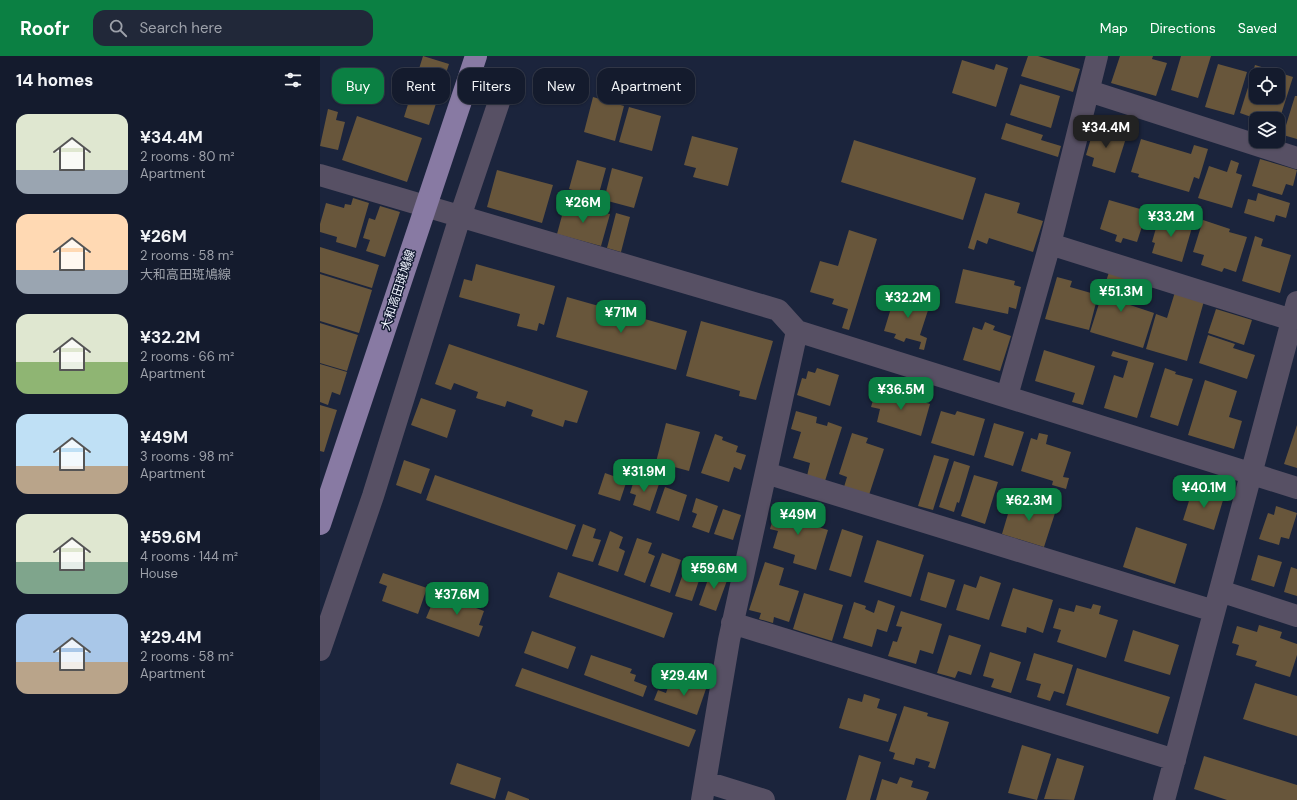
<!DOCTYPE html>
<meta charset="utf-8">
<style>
:root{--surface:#141b2d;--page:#212839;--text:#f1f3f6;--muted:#9da1aa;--line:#333949;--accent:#0b8043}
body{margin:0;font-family:"DM Sans","Noto Sans JP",sans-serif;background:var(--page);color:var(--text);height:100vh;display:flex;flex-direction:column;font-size:15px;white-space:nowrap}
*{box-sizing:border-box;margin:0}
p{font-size:13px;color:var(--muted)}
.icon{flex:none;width:22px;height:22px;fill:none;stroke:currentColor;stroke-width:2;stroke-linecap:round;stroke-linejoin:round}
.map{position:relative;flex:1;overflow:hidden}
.panel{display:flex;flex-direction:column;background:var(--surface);width:320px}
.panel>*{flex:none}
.guide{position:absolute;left:12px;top:12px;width:380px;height:36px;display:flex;gap:8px}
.fabs{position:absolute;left:929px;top:12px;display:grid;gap:8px}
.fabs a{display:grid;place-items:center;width:36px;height:36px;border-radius:8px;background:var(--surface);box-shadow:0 1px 3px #0004,0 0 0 1px var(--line);font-size:20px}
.price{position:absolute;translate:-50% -34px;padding:0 9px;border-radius:8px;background:var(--accent);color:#fff;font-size:13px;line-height:26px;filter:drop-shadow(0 1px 2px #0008)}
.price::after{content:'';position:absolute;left:50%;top:24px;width:12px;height:9px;margin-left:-6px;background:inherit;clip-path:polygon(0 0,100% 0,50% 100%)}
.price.active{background:#222;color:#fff}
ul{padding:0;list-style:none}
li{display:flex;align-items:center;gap:12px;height:100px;padding:0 16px}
li span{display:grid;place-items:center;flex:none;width:112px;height:80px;border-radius:12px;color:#555}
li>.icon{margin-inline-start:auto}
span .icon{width:48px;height:48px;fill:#fffc;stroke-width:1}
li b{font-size:17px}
h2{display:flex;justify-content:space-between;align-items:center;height:48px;padding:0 16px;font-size:17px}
.chip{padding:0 14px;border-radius:12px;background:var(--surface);box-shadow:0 1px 3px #0004,0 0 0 1px var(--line);font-size:14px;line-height:36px}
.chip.active{background:var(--accent);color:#fff}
header{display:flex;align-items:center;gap:24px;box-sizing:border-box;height:56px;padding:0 20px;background:var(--accent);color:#fff}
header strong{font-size:19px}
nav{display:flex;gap:22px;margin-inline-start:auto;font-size:14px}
.search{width:280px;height:36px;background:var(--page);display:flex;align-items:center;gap:10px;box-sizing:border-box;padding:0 14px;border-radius:12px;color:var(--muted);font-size:15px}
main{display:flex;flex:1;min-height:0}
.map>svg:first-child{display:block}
</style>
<header>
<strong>Roofr</strong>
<div class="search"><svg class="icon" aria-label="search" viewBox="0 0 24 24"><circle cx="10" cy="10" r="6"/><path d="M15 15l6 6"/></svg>Search here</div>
<nav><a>Map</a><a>Directions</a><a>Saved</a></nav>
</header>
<main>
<section class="panel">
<h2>14 homes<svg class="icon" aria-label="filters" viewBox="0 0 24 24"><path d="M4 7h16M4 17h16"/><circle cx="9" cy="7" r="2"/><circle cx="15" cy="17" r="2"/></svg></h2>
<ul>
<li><span style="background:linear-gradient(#dfe7d0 70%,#9aa5b1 0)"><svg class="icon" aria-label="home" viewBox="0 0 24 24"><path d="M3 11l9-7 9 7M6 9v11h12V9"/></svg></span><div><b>¥34.4M</b><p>2 rooms · 80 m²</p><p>Apartment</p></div></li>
<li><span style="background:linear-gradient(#ffd9b3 70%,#9aa5b1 0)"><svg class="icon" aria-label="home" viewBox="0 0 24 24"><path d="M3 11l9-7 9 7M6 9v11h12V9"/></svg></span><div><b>¥26M</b><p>2 rooms · 58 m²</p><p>大和高田斑鳩線</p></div></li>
<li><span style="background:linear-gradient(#dfe7d0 60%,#8fb573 0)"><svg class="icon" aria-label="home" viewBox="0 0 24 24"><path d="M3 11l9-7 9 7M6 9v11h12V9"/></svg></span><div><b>¥32.2M</b><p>2 rooms · 66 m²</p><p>Apartment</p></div></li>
<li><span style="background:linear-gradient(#bfe0f5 65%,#b9a48a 0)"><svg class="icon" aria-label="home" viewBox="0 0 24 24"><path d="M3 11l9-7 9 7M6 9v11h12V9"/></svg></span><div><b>¥49M</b><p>3 rooms · 98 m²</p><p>Apartment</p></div></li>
<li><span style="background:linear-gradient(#dfe7d0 60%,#7fa58c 0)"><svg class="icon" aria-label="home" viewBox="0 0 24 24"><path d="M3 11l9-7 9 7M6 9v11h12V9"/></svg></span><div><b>¥59.6M</b><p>4 rooms · 144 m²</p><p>House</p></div></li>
<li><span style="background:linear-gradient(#a9c7e8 60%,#b9a48a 0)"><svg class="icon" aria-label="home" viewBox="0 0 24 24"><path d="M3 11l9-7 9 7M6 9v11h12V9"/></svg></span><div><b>¥29.4M</b><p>2 rooms · 58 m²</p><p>Apartment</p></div></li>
</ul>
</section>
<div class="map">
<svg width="977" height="744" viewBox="0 0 977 744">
<rect width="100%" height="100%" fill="#1b243c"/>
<path fill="#68563b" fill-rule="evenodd" d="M103,0L129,8L109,69L84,61Z
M708,0H718L760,13L753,36L701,20Z
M800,0H833L832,3L847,7L836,40L791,27Z
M861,0H891L878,42L851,34Z
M642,4L674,14L676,8L688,12L676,51L632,37Z
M898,8L927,16L914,59L885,51Z
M935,9L973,21L958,68V63H937L920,57ZM936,19H958V41H936Z
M700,28L740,40L731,72L690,59Z
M975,40H977V83L963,79Z
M273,41L304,50L295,85L264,76Z
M309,51L341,60L332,95L299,86Z
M8,53L18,56L16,64L25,66L18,94L0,90Z
M37,60L102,82L87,126L22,104Z
M686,67L723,79L721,84L741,90L738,101L681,83Z
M780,68L788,70L786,76L806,82L795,117L772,110L774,102L766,99L774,72L778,74Z
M372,80L418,92L408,130L373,121L376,112L364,109Z
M821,83L871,98L874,89L888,93L879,123L874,121L869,136L818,121L819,118L811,116Z
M534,84L656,122L643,164L521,126Z
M940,103L977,114L973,130L966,128L962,139L932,130Z
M257,104L286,112L278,141L249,133Z
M911,104L919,107L916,117L922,119L912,152L878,142L889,110L907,116Z
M292,112L323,121L314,152L284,144Z
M177,114L233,129L222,167L167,151Z
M665,137L700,147L697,157L723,165L713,196L669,182L667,188L657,184L654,194L648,192Z
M938,137L970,147L966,162L956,159L954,166L924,157L928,143L936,145Z
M247,141L257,144L255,152L283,160L284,157L290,158L281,190L237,178Z
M33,142L49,147L36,192L16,186L17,181L0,176V168L6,147L24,152L25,148L31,149Z
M789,144L827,155L817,186L803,182L801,187L795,185L797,179L780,173Z
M60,150L80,156L65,201L46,195L50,184L43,182L49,162L55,164Z
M296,157L310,161L301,196L287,192Z
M840,158L873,168L862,206L832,197L835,187L832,186Z
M883,164L910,173L909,176L927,181L916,216L904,212L902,216L881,209L884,199L873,196Z
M529,174L557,183L529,274L522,272L528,253L512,248L514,243L490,236L500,205L518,210Z
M935,180L943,183L941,190L971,199L960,237L922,225Z
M0,191L59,209L52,232L0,216Z
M156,208L235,230L224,269L219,267L217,275L197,270L200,258L139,241L144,223L152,225Z
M643,213L695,225L694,229L701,231L696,253L689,251L688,258L635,247Z
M789,216L817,225L810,249L834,257L823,292L770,276Z
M0,218L52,234L39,277L0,265Z
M737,221L752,225L750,231L778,239L769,274L725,263Z
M855,236L884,245L867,305L826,293L836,258L847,262Z
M587,238L611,245L600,279L607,282L604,294L599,293L601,286L586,282L584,286L574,282L576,278L564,275L575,239L586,242Z
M247,241L367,275L356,314L236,281Z
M896,253L932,264L924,289L888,277Z
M381,265L453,285L436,344L419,340L420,335L366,320Z
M665,266L675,270L673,274L691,280L680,315L643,304L653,271L662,274Z
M0,267L38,279L27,315L0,307Z
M888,279L915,288L913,292L935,299L927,323L879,307Z
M129,288L268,335L257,367L245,364L243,371L211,360L213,354L187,345L185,351L156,342L158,336L134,327L131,334L115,328Z
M724,294L775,310L763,349L752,346L755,337L715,325Z
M793,295L834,307L817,362L784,352L794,319L803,322L808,305L791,300Z
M0,308L27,316L20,339L12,336L8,349L0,346Z
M497,312L519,319L510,350L477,339L482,322L486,323L488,315L495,317Z
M845,312L856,316L855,318L873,323L858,370L830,361Z
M885,324L917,335L909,361L922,365L914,393L868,379Z
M557,331L610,348L601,380L557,366L560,353L551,351Z
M101,342L136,354L127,382L91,369Z
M0,349L17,354L4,396L0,395Z
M476,355L497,361L496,367L507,370L508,366L522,371L505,425L487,420L490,407L473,402L481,376L471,373Z
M621,355L635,359L637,355L665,363L654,400L611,387Z
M346,367L380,376L369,415L336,406Z
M674,367L704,376L693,410L664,401Z
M977,369V412L964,408Z
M532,377L548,382L546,387L564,393L549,439L524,431L527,421L519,418Z
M719,377L728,379L726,388L751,396L743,421L749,422L746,433L732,429L733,425L701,415L711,382L717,384Z
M395,378L403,381L402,384L418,390L416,396L426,399L421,414L414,411L409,426L381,417Z
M614,399L629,403L613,454L598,450Z
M84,404L110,413L101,438L76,429Z
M634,405L650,410L639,447L637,446L634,456L619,451Z
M299,414L309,418L300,445L278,438L285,417L296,421Z
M115,419L256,469L247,494L106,444Z
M654,419L678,426L665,468L641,460Z
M315,421L339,428L330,455L313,449L316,439L310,437Z
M345,431L367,439L359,465L336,457Z
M873,432L904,441L894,474L863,464Z
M693,441L736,454L724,491L682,478Z
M376,442L398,450L389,477L372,471L377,458L372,456Z
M458,446L489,456L485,467L508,474L496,514L473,507L475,499L453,492L458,475L450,473Z
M956,450L977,457L969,483L961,481L959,489L939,483L948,457L954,459Z
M403,453L421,459L413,484L394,478Z
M263,468L276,473L273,482L281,484L273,506L252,500Z
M816,471L867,488L855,528L803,511Z
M522,473L543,480L531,521L509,514Z
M290,475L303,481L299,492L305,495L298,516L278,509Z
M317,482L332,487L328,497L335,500L325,527L304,519Z
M557,484L604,499L591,541L544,526Z
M342,497L361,504L350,537L330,530Z
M938,499L962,506L954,531L931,524Z
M369,501L385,507L372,545L355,540Z
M445,506L464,512L459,529L479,535L469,566L454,561L453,567L439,563L441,557L429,554Z
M971,511L977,513V540L964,536Z
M392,512L409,519L396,555L379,549Z
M238,516L353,557L344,582L229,541Z
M608,516L635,524L626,552L600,544Z
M63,517L107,532L98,558L62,545L67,530L59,527Z
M660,520L681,527L669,564L636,554L644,528L656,532Z
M693,532L733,544L723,577L707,571L706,577L681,570Z
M484,537L523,549L512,585L473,573Z
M124,540L164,555L159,569L163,570L159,581L106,562L112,548L120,551Z
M558,544L575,550L567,576L557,573L552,591L523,582L534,546L546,550L545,553L554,557Z
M773,548L781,550L779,558L798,564L786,602L737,586L741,574L733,572L739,552L754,556L756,549L771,553Z
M581,555L622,568L613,598L600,594L596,608L568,600L573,585L577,586L582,571L576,570Z
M939,569L962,576L960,582L977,588V599L970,621L935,610L937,605L916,599L919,589L912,587L917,570L937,576Z
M813,574L859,589L850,619L804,605Z
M212,575L256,591L248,613L204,597Z
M629,579L661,589L651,619L638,615L635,622L617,617Z
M670,596L701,606L691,637L671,631L674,623L663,620Z
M714,597L753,609L744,638L734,635L730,645L717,641L721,628L706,624Z
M271,599L312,613L310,617L316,619L314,625L327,630L323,641L264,619Z
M202,612L376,674L369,691L195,630Z
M757,612L850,641L838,678L746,649Z
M374,622L388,627L377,659L334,644L338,634L346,637L348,631L352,632L354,628L370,633Z
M935,627L977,640V680L923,663Z
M544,638L560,643L557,652L577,658L568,686L519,672L528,642L542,646Z
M584,650L608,657L607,660L629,666L615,713L608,711L610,706L596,702L594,709L573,703L575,697L569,695Z
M702,689L731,698L717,744L688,737Z
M539,699L561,706L550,744H526Z
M884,700L977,729V744H907L874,733Z
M737,702L764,710L754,744L724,743Z
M137,707L181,722L175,743L130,728Z
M580,721L593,725L591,731L609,736L606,744H556L562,723L577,728Z
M188,735L209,743V744H185Z"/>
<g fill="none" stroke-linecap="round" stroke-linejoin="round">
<path stroke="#575064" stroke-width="22" d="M769,35L977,102
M0,119L458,254L477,275L977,432
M730,188L972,264
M687,340L730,188L777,0
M446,417L894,555
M900,535L977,560
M412,567L855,704
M0,594L53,440L140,161L182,37
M386,726L444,744
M382,744L409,584L477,275
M844,744L977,246"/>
<path stroke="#887aa3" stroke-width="22" d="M0,468L156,0"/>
</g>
<g text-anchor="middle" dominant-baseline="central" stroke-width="3" stroke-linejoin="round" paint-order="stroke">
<g font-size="12" fill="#f1f5ff" stroke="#121a31">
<text transform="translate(78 234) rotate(-72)">大和高田斑鳩線</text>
</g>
</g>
</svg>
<div class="fabs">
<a><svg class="icon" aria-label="locate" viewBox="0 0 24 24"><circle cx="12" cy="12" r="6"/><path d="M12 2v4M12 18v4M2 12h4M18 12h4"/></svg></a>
<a><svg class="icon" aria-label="layers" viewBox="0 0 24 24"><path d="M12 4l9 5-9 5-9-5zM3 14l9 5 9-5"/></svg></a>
</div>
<b class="price active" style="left:786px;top:93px">¥34.4M</b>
<b class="price" style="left:263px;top:168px">¥26M</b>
<b class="price" style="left:851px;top:182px">¥33.2M</b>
<b class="price" style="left:801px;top:257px">¥51.3M</b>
<b class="price" style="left:588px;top:263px">¥32.2M</b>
<b class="price" style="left:301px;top:278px">¥71M</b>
<b class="price" style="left:581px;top:355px">¥36.5M</b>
<b class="price" style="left:324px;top:437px">¥31.9M</b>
<b class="price" style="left:884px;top:453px">¥40.1M</b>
<b class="price" style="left:709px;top:466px">¥62.3M</b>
<b class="price" style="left:478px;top:480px">¥49M</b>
<b class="price" style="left:394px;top:534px">¥59.6M</b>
<b class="price" style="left:137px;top:560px">¥37.6M</b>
<b class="price" style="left:364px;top:641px">¥29.4M</b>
<div class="guide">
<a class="chip active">Buy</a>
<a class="chip">Rent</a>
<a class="chip">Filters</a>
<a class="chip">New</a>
<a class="chip">Apartment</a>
</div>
</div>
</main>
